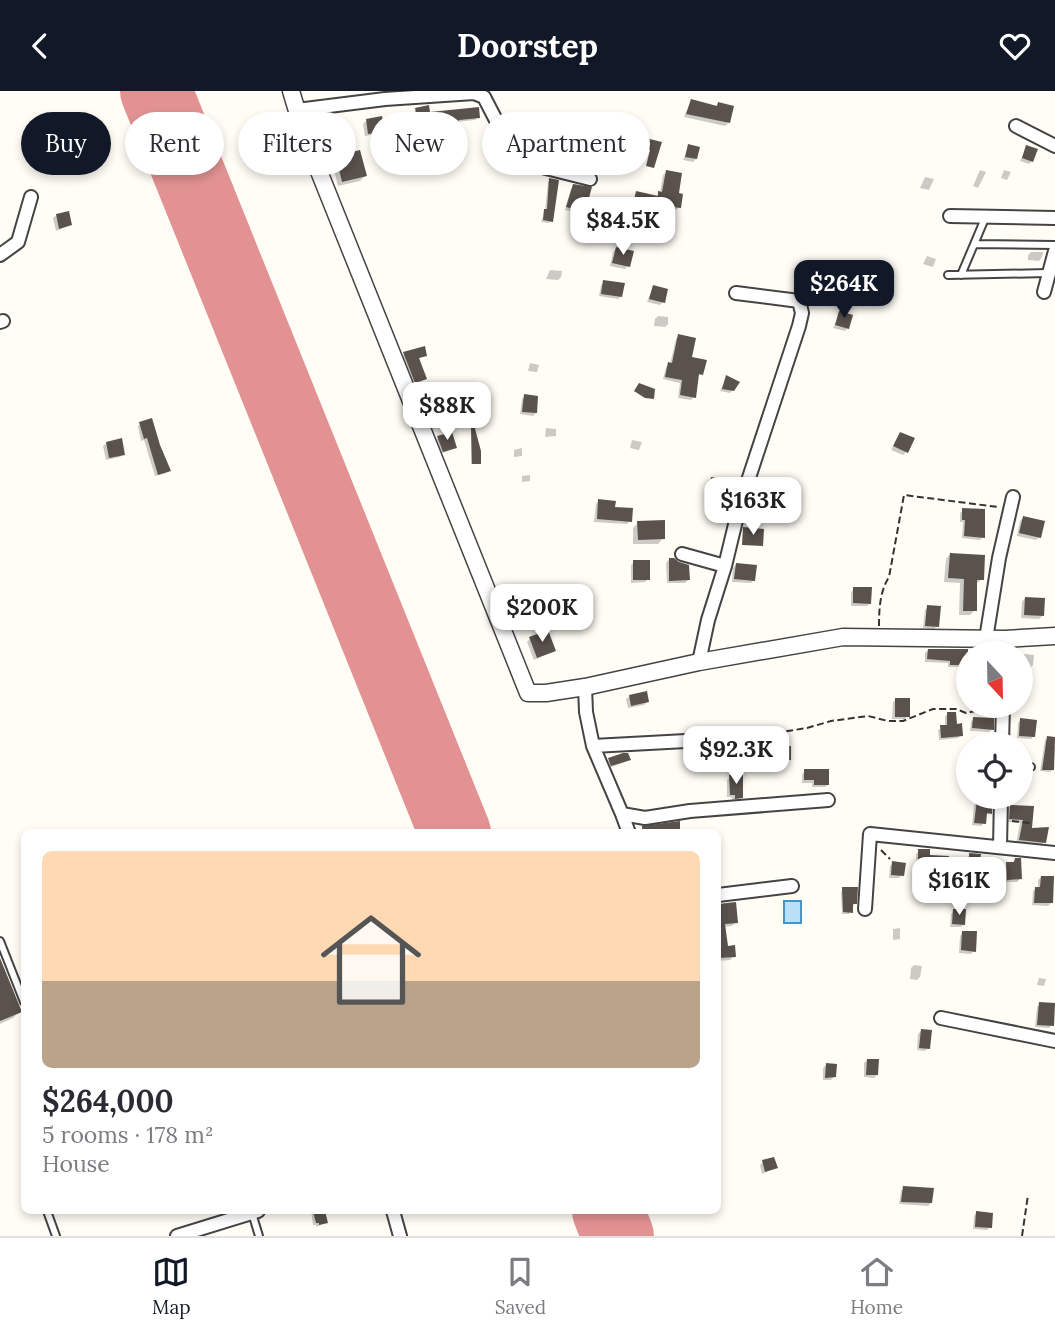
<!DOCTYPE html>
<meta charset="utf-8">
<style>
:root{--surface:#fff;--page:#f2f2f3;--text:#2b2b33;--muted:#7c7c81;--line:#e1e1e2;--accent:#111827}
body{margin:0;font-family:Lora,serif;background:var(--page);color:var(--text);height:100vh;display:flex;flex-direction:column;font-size:26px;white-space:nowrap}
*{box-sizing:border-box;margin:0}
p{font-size:23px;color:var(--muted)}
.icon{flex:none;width:38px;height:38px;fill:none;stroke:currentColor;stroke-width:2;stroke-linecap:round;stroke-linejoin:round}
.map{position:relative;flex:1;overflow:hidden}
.details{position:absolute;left:21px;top:738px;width:700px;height:385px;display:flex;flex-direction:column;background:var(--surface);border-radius:10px;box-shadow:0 4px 10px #0003}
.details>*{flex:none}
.hud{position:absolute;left:21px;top:21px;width:700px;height:63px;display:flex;gap:14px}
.needle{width:46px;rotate:158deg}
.fabs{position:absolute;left:956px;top:550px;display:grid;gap:14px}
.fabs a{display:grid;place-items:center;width:77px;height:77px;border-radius:50%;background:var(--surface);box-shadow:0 4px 10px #0003;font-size:35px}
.price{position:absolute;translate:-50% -60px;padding:0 16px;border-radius:14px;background:#fff;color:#222;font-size:23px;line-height:46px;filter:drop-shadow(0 2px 4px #0008)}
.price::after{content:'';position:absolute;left:50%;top:42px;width:21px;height:16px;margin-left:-10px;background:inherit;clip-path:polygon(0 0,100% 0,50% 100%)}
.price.selected{background:var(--accent);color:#fff}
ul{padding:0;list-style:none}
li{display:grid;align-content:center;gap:14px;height:371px;padding:0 21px}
li span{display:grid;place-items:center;height:217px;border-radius:10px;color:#555}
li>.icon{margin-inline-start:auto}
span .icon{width:126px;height:126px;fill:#fffc;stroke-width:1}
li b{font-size:30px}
.pill{padding:0 24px;border-radius:32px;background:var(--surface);box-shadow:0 4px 10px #0003;font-size:24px;line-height:63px}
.pill.selected{background:var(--accent);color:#fff}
header{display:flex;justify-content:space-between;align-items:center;height:91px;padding:0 21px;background:var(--accent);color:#fff;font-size:32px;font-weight:700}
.dock{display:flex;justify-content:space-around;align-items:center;height:98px;border-top:2px solid var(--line);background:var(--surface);font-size:19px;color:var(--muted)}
.dock a{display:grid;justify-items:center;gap:4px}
.dock .selected{color:var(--accent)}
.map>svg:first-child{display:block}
</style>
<header><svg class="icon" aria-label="back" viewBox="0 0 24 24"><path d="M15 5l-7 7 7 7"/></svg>Doorstep<svg class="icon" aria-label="heart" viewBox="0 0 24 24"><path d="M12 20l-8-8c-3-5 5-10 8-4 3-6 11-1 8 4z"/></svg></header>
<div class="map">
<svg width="1055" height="1145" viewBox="0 0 1055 1145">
<rect width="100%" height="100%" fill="#fffdf5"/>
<path fill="#b9e0f7" stroke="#3f96cf" stroke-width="2" d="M784,810H801V832H784Z"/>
<path fill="#0003" d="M691,10L715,16L718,13L728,32L725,35L684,26Z
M416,19L429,23L478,26L475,29L456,31L454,33H438L400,42L391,43V41L365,45L363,33L366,30L381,32L414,28L413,22Z
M319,37L333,48L330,51L318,53L316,40Z
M689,55L696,68L693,71L683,69Z
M1027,56L1032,70L1029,73L1020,70Z
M337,66L365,85L360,90L338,95L332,71Z
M980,79L986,81L978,97L973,95Z
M1004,79L1011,81L1007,89L1001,87Z
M667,81L677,104L680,116L676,119L631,117L636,102L655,106L660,102L663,84Z
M925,86L934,88L929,99L920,97Z
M550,89L552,130L549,132L541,131L545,120L548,91Z
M574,95L583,120L580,123L565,119L571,98Z
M612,110L617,125L614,128L605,125Z
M57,124L70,134L56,140L53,127Z
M652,137L660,139L654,152L646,149Z
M616,158L628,175L625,178L610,175L613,161Z
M1031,161H1043L1042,166L1039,170L1028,169V164Z
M927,165L936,168L933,176L923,173Z
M550,179L562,180L561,186L558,189L546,188Z
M845,186L854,188L852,195L843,193Z
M604,191L621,205L618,208L599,205L601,194Z
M653,196L663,211L660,214L647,211Z
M840,222L848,237L845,240L833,237Z
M658,225L668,226V233L665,236L654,235L655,228Z
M679,245L690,267L702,283L697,285L694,306L691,309L678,307L680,292L663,288L666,276L670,273L676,248Z
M423,258L425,264L417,269L425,288L412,294L401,266L404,263Z
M530,272L539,274L537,281L528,280Z
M726,287L733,299L730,302L720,300Z
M525,305L536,322L533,325L520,323L522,308Z
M452,309L473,322L470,325L453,329L449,312Z
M438,329L440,336L433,338L430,331Z
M140,333L169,379L166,382L155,385L144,349L141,350L138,335Z
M471,336L478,373H471Z
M546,337L556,338V345L545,346Z
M900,343L906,361L903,364L891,359Z
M438,347L455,357L440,363L435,350Z
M632,349L642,351L639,359L630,357Z
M107,352L123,363L120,366L106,369L103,355Z
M522,357V365L514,366V359Z
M530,384V390L522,391V385Z
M712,387L724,401L721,404L707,402L708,390Z
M599,410L614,418L630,430L627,433L594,431L596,413Z
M963,419L983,446L980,449L962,447L963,431H960V422Z
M1023,427L1040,446L1036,449L1017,445L1020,430Z
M638,432L663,447L658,453H633V437Z
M950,463L982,488L976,493L975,519L970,524H959L960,492L944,491L946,468Z
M669,468L688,489L685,492H667L666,472Z
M634,471L648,488L645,491L631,492V474Z
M736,474L754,489L751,492L732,491L733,477Z
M854,498L870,512L867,515H851V501Z
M1025,507L1042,525L1039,528L1021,527L1022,511Z
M513,509L534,520L518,529L510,512Z
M928,516L937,535L934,538L923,537L925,519Z
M530,548L554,560L534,569L527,551Z
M928,559L966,573L963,576H948V572L925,571V562Z
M1025,563L1034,564L1033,574L1030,577L1021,576L1022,566Z
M630,605L647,611L644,614L628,617L626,608Z
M896,608L908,625L905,628H892L893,611Z
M948,623L961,644L958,647L939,649L938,639L945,636V625Z
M974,627L992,638L989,641L970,640L971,631Z
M1021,629L1034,645L1031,648L1017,647L1018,632Z
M1048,647L1055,656L1053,679L1050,681L1040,680L1045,649Z
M776,657L789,669L786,672H773V660Z
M627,664L629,668L625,671L608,677L606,672L609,669Z
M805,680L828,693L825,696H812V692H802V683Z
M730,686L741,706L738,709L732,710V706H727V689Z
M977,711L990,722L985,724L984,732L981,735L972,734L974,714Z
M1010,715L1032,717L1030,739L1044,751L1040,756L1016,753L1020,732L1006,731V720Z
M919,760L928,766L947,776L944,780L935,779V776L916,775V763Z
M970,764L976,786L974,788H968V766Z
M1016,769L1020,788L1017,791H1004V776Z
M893,772L902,784L899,787H889L890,775Z
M1055,779L1051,812L1048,815L1032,814L1033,800L1038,797V789L1041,786L1054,787Z
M843,798L855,812L849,823H842L841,801Z
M735,812L736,831L732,835L723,836L726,857L734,865L730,869L718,870V814Z
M954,820L964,833L961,836H950L951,823Z
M900,837V848L893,849V838Z
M963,842L974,860L971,863L959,862L960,845Z
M0,871L20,920L13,927L0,933Z
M914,874L922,875L920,886L917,889L910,888L911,877Z
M1039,887L1046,888L1044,895L1037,894Z
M1040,913L1052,934L1049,937L1035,936L1037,916Z
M921,940L928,957L925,960L917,959L918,943Z
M867,969L877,984L874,987L864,986V972Z
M826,974L834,986L831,989H823V977Z
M763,1071L776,1076L762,1083L760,1074Z
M904,1097L931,1112L928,1115L899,1113L901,1100Z
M311,1120H323L326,1131L317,1136L316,1134H313Z
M977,1122L990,1136L987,1139L973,1138L974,1125Z"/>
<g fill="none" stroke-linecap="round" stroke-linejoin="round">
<path stroke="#e29292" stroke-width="28" d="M442,742L449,726"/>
<path stroke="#e29292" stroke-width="72" d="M156,0L455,742
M608,1120L618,1145"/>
</g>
<path fill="#5a524d" d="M691,8L717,15L718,11L734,15L730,32L686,23Z
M429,14L430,21L479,16L480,27L459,29V31L442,30L405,40L394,41V39L368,43L366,28L382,25L383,30L417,26L415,17Z
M333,34L335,48L320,50L318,35Z
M40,42L48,68L38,72L28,46Z
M637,45L662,51L654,77L646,75L650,59L634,54Z
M688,53L700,56L697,68L685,66Z
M1026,54L1038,58L1033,71L1022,67Z
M360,59L367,85L342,91L336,65Z
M666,79L682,82L679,102L683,103L681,117L646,113L645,117L633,114L636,100L658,105V100L662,101Z
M549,87L559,89L553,131L543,129L544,118H547Z
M573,93L592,96L585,121L566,116Z
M612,108L623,113L619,126L607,122Z
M69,120L72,134L59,138L56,123Z
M616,156L634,160L630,176L612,172Z
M603,189L625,192L622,206L601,203Z
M653,194L668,198L665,212L649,208Z
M839,220L853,224L849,238L835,234Z
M678,243L696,247L692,266L707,269L703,284L699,283L696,307L680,304L682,289L665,286L668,271L672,272Z
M425,255L427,265L419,267L427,288L415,292L403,261Z
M726,284L740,291L734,300L722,298Z
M639,292L655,298L654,308L645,307L634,300Z
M471,303L475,323L456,327L451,307Z
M524,303L538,305L537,322L522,321Z
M152,327L160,354L171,380L158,384L147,347L144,348L139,331Z
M474,334L481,360V373H472L471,335Z
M452,341L457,357L443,361L437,345Z
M900,341L915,347L908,362L893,355Z
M122,347L125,364L109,367L106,351Z
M711,386L727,388L725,402L709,399Z
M598,408L616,410L615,416L633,417L632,431L597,428Z
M962,417L985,418V447L964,445L965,429H962Z
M1023,425L1045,430L1041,447L1019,442Z
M665,429V448L638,449L637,430Z
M743,436L764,438L763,455L742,454Z
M950,462L985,464L984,489H977V520H963L964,488L948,487Z
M669,467H674L679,471L689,474L690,489L669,490Z
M633,469H650V489H633Z
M736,472L757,474L755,490L734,488Z
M853,496H872L871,513L853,512Z
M527,500L536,520L521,527L512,507Z
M1025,506L1045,507L1044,525L1024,524Z
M927,514L941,515L939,536L925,535Z
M548,539L556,560L537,567L529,546Z
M928,558H968V574H950V570L927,568Z
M647,600L649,611L631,615L629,604Z
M895,607H910V626H895Z
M947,621H956L957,633L962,632L963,645L941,647L940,634H947Z
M973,626L994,627V639L972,637Z
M1020,627L1037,629L1035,646L1019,645Z
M1047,645L1055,646L1054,679H1042Z
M775,655H791V669L775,670Z
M623,662H628L631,669L611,675L608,667Z
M804,678H829V694H814V689H804Z
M729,684H743V707L735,708V704H730Z
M977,709L992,711V723L987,722L986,733L974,732Z
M1010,714L1034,715L1032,737L1049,736L1046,752L1019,749L1023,729L1009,728Z
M680,730V742H642V735Z
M918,758H930V764L949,765V777H937V773H918Z
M969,762L981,763L978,786H970Z
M1015,767H1021L1022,788L1007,789L1006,771H1014Z
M892,770L906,772L904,785L891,784Z
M1041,785H1054L1053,812H1034L1035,796H1040Z
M842,796H858L857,813H853V822L843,821Z
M736,811L738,832L725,833L728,855L735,854L736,866L718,867V813Z
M953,818H966L965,834L952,833Z
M962,840H977L976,861L961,859Z
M0,867L22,921L0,930Z
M1039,911L1055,912L1054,935L1037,934Z
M921,938L932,939L930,958L919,957Z
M867,968H879L878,984H866Z
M826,972L837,973L836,986L825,987Z
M774,1066L778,1077L765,1081L762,1069Z
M903,1095L934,1097L932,1112L901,1111Z
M313,1120H325L328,1132L319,1134V1132H316Z
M976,1120L993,1122L992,1137L975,1136Z"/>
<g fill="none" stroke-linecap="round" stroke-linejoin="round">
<defs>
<path id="service" d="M975,153L1055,154
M948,184L1048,182
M961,184L986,125
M1020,675L1031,676
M0,850L24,911
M47,1120L56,1145
M252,1122L259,1145"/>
<path id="minor" d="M297,19L385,8L474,2L484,6L513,62L522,71L590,88
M1016,35L1055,55
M950,125L1055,127
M0,164L18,151L31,106
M1044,201L1055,160
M0,231L3,230
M682,463L725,475L708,529L699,571
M725,475L739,417L799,235L802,222L799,210L736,202
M986,548L999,467L1013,406
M585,596L586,621L593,655L742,647
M1002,653L1003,614
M593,655L622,723L645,727L690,720L828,709
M622,723L629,742
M1000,756L1001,705
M718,804L792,795
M865,818L870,743L1055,762
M941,927L1055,950
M393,1120L400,1145
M177,1145L258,1120"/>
<path id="tertiary" d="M291,0L304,43L528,602H546L585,596L699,571L843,546L1005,548L1055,545"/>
</defs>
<use href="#service" stroke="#444" stroke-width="10"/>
<use href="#minor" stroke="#444" stroke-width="16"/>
<use href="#tertiary" stroke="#444" stroke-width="19"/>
<path stroke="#333" stroke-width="2" stroke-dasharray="7 3.5" stroke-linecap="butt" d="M879,535C879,518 880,500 889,486L904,404L998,416
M755,645L807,637L831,630L868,625L888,630H903L933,618H956L966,622L980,619L991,620
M1012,730L1030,732
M881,759L890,768
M1022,1145L1028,1104"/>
<use href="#service" stroke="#fff" stroke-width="6"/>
<use href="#minor" stroke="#fff" stroke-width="12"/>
<use href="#tertiary" stroke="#fff" stroke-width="16"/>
</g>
</svg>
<div class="fabs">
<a><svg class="needle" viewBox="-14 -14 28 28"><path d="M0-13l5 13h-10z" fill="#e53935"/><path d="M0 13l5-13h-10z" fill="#7c7c81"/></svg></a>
<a><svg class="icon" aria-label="locate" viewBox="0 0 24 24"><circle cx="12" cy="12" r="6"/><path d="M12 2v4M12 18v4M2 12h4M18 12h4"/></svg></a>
</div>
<b class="price" style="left:623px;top:166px">$84.5K</b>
<b class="price selected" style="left:844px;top:229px">$264K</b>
<b class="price" style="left:447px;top:351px">$88K</b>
<b class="price" style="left:753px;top:446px">$163K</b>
<b class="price" style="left:542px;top:553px">$200K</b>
<b class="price" style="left:736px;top:695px">$92.3K</b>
<b class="price" style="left:959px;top:826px">$161K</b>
<div class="hud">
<a class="pill selected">Buy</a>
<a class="pill">Rent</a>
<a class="pill">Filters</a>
<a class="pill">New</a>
<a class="pill">Apartment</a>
</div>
<section class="details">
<ul>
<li><span style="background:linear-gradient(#ffd9b3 60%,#b9a48a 0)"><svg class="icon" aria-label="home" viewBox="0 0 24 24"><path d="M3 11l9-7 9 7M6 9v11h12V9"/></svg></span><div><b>$264,000</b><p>5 rooms · 178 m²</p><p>House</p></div></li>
</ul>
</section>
</div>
<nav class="dock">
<a class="selected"><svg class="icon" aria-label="map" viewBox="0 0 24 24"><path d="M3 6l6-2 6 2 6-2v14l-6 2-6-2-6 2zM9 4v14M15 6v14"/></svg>Map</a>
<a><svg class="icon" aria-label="saved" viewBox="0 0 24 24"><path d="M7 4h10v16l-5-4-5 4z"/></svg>Saved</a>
<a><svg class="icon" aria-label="home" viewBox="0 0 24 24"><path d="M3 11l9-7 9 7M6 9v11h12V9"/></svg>Home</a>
</nav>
